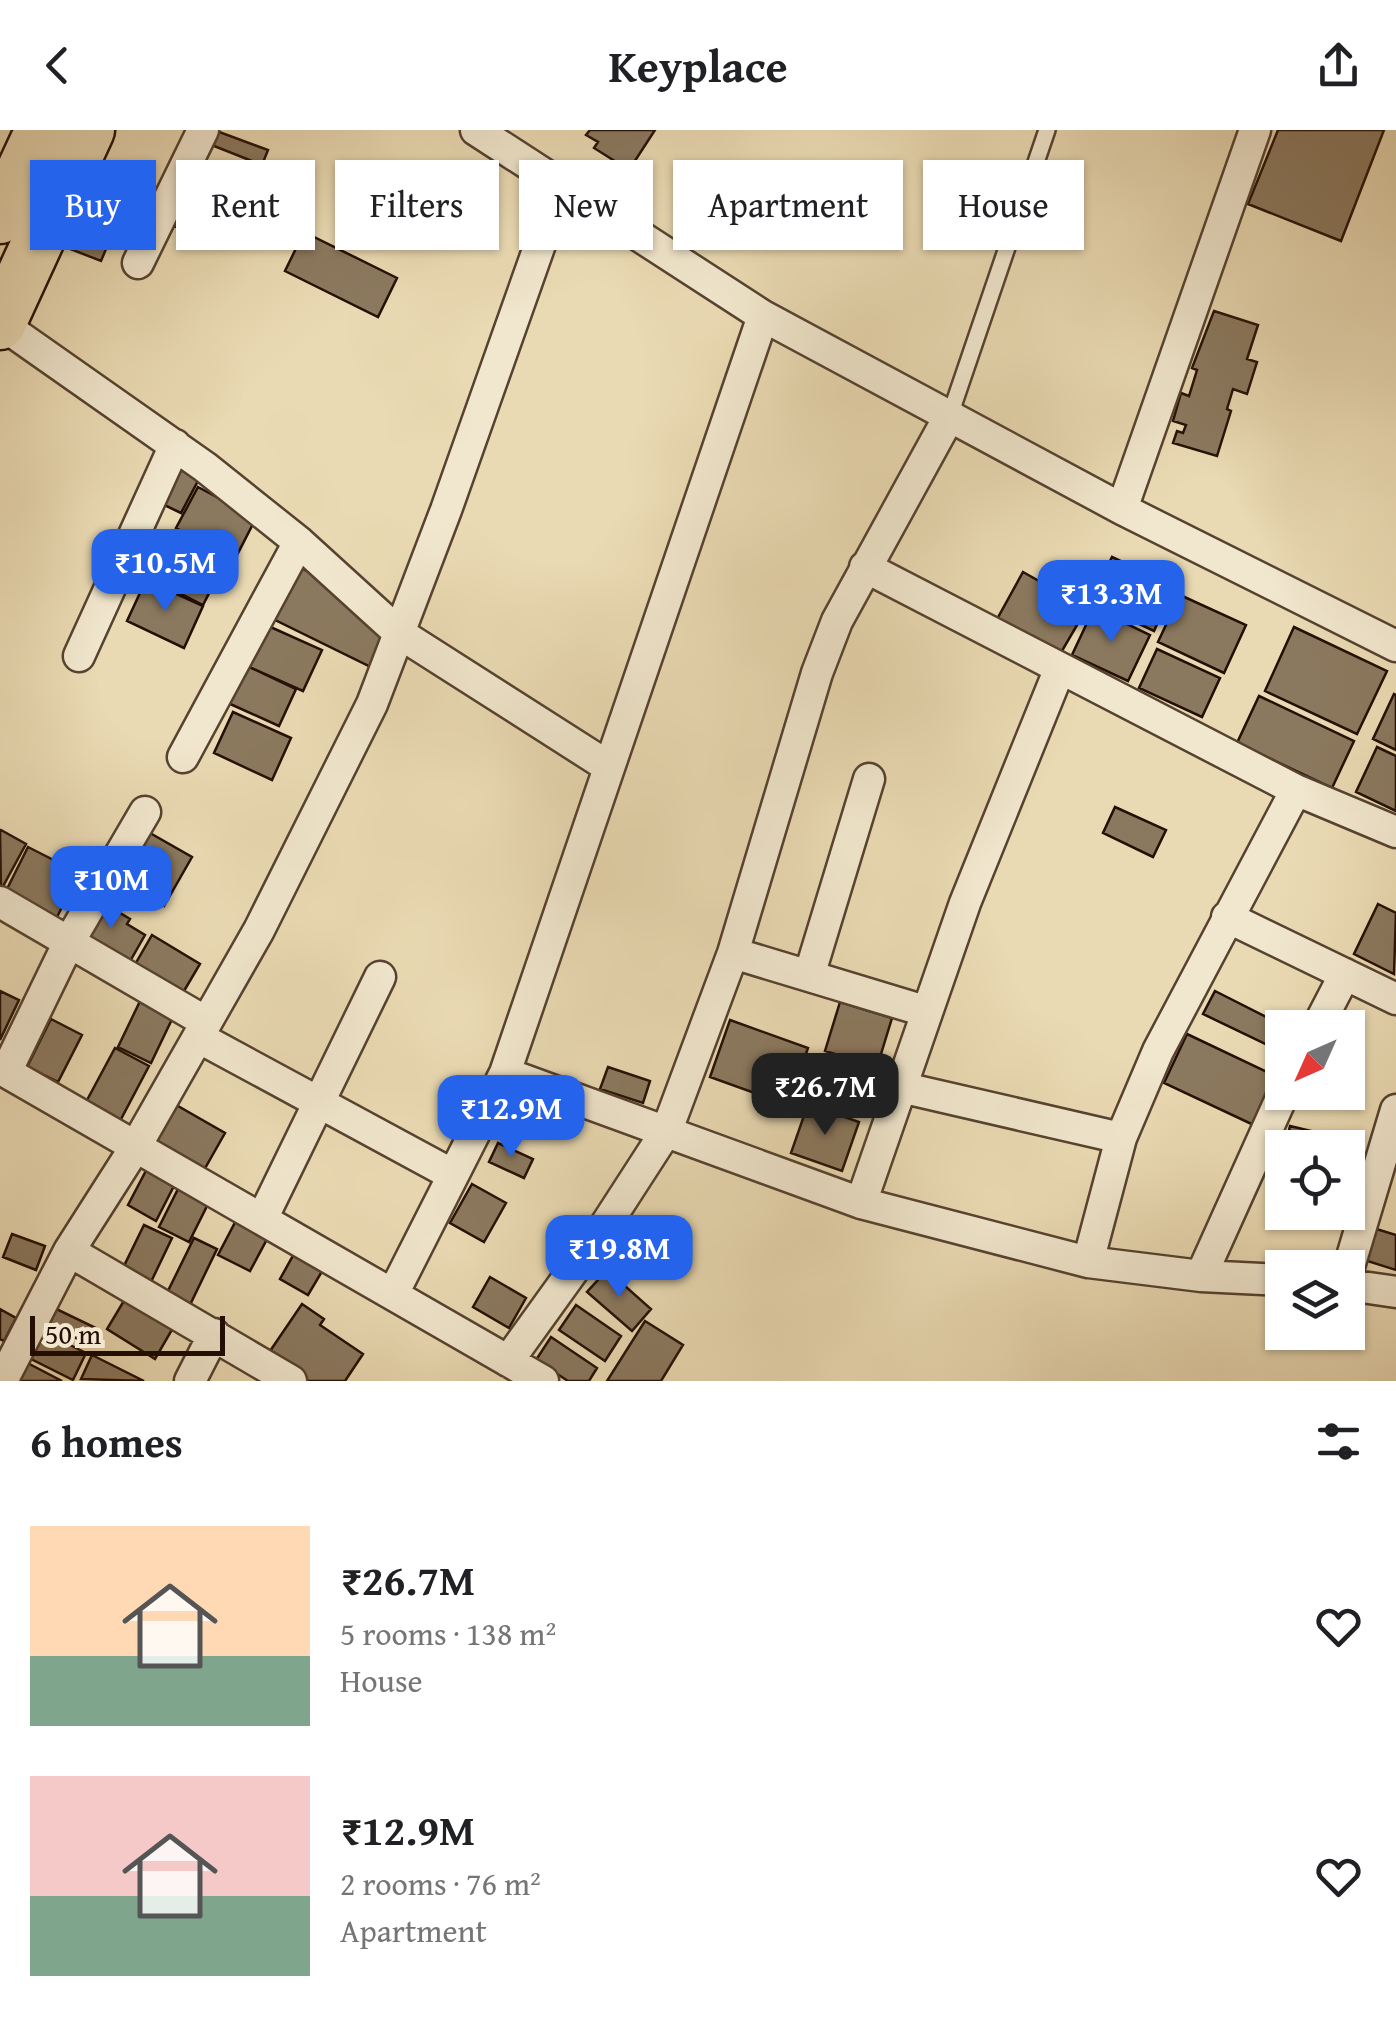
<!DOCTYPE html>
<meta charset="utf-8">
<style>
:root{--surface:#fff;--page:#f2f2f2;--text:#202124;--muted:#757577;--accent:#2563eb}
body{margin:0;font-family:"Gentium Book Plus",serif;background:var(--page);color:var(--text);height:100vh;display:flex;flex-direction:column;font-size:38px;white-space:nowrap}
*{box-sizing:border-box;margin:0}
p{font-size:32px;color:var(--muted)}
.icon{flex:none;width:55px;height:55px;fill:none;stroke:currentColor;stroke-width:2;stroke-linecap:round;stroke-linejoin:round}
.map{position:relative;height:1251px;overflow:hidden}
.drawer{display:flex;flex-direction:column;background:var(--surface);flex:1}
.drawer>*{flex:none}
.banner{position:absolute;left:30px;top:30px;width:1338px;height:90px;display:flex;gap:20px}
.needle{width:65px;rotate:225deg}
.controls{position:absolute;left:1265px;top:880px;display:grid;gap:20px}
.controls a{display:grid;place-items:center;width:100px;height:100px;border-radius:0px;background:var(--surface);box-shadow:0 2px 8px #0004;font-size:50px}
.scale{position:absolute;left:30px;bottom:25px;width:195px;box-sizing:border-box;padding-left:10px;border:5px solid #250f05;border-top:0;font-size:28px;line-height:35px;white-space:nowrap;color:#250f05;-webkit-text-stroke:8px #f1e7ce;paint-order:stroke}
.price{position:absolute;translate:-50% -85px;padding:0 22px;border-radius:20px;background:var(--accent);color:#fff;font-size:32px;line-height:65px;filter:drop-shadow(0 2px 5px #0008)}
.price::after{content:'';position:absolute;left:50%;top:60px;width:30px;height:22px;margin-left:-15px;background:inherit;clip-path:polygon(0 0,100% 0,50% 100%)}
.price.current{background:#222;color:#fff}
ul{padding:0;list-style:none}
li{display:flex;align-items:center;gap:30px;height:250px;padding:0 30px}
li span{display:grid;place-items:center;flex:none;width:280px;height:200px;border-radius:0px;color:#555}
li>.icon{margin-inline-start:auto}
span .icon{width:120px;height:120px;fill:#fffc;stroke-width:1}
li b{font-size:42px}
h2{display:flex;justify-content:space-between;align-items:center;height:120px;padding:0 30px;font-size:42px}
.tag{padding:0 35px;border-radius:0px;background:var(--surface);box-shadow:0 2px 8px #0004;font-size:35px;line-height:90px}
.tag.current{background:var(--accent);color:#fff}
header{display:flex;justify-content:space-between;align-items:center;height:130px;padding:0 30px;background:var(--surface);font-size:45px;font-weight:700}
.map>svg:first-child{display:block}
</style>
<header><svg class="icon" aria-label="back" viewBox="0 0 24 24"><path d="M15 5l-7 7 7 7"/></svg>Keyplace<svg class="icon" aria-label="share" viewBox="0 0 24 24"><path d="M12 15V3M7 8l5-5 5 5M5 13v7h14v-7"/></svg></header>
<div class="map">
<svg width="1396" height="1251" viewBox="0 0 1396 1251">
<rect width="100%" height="100%" fill="#eadab3"/>
<filter id="stains"><feTurbulence type="fractalNoise" baseFrequency=".002" numOctaves="4"/><feColorMatrix values="0 0 0 0 .2 0 0 0 0 .09 0 0 0 0 .02 0 0 0 .5 -.17"/></filter>
<radialGradient id="worn" r=".72"><stop offset=".6" stop-color="#630" stop-opacity="0"/><stop offset="1" stop-color="#630" stop-opacity=".3"/></radialGradient>
<path fill="#8b795f" stroke="#250f05" stroke-width="2.5" d="M214,0L268,20L262,35L209,14Z
M590,0H655L629,40L594,18L598,12L586,5Z
M1278,0H1384L1341,111L1248,74Z
M241,36L306,62L298,83L232,57Z
M88,41L130,56L118,92L75,77Z
M172,77L236,103L231,118L166,93Z
M61,82L113,102L101,131L50,111Z
M304,102L397,148L378,187L285,141Z
M1214,181L1258,195L1247,229L1257,232L1247,264L1233,259L1227,279L1231,281L1217,326L1173,313L1177,301L1183,303L1186,295L1173,291L1181,263L1189,266L1197,240L1192,238Z
M177,335L200,347L181,383L158,372Z
M198,357L256,388L235,429L176,398Z
M171,407L224,434L203,475L150,448Z
M1112,427L1174,456L1154,501L1091,471Z
M295,435L324,449L390,508L375,539L269,487Z
M1023,442L1087,478L1059,526L996,491Z
M146,450L203,476L184,518L127,491Z
M1180,465L1246,495L1224,543L1158,512Z
M1094,478L1150,505L1128,551L1072,525Z
M266,495L322,520L303,561L247,536Z
M1294,497L1387,541L1357,604L1265,561Z
M1157,519L1220,548L1202,587L1139,558Z
M245,535L296,559L279,596L228,573Z
M1394,564L1396,565V620L1373,609Z
M1259,566L1354,611L1332,658L1237,613Z
M233,582L291,608L272,650L214,623Z
M1377,617L1396,626V681L1356,662Z
M1115,677L1166,700L1153,727L1103,703Z
M143,699L192,727L164,776L115,748Z
M1,700L26,714L1,760L0,701Z
M28,717L79,743L54,793L3,767Z
M95,768L130,789L127,794L145,805L129,833L76,801Z
M1378,774L1396,783L1394,844L1354,824Z
M152,805L200,834L181,866L133,838Z
M0,861L19,870L0,910Z
M1215,861L1288,898H1282V922L1203,884Z
M142,867L175,883L151,933L118,917Z
M840,872L892,888L877,937L825,921Z
M51,889L82,905L58,952L27,937Z
M730,890L808,918L788,975L710,947Z
M1187,904L1282,949L1260,998L1164,953Z
M115,918L149,936L120,991L86,972Z
M608,937L650,951L643,973L600,959Z
M826,946L872,962L865,982L819,967Z
M171,972L225,1003L204,1040L150,1009Z
M808,974L859,992L842,1041L791,1023Z
M1290,996L1340,1008L1338,1018H1285Z
M498,1013L533,1029L524,1048L489,1032Z
M149,1035L177,1050L156,1091L128,1075Z
M472,1054L506,1073L484,1112L450,1093Z
M178,1059L208,1074L189,1112L159,1097Z
M241,1081L273,1098L250,1141L218,1125Z
M144,1095L172,1108L150,1154L122,1140Z
M1370,1097L1396,1105V1140L1361,1129Z
M12,1104L45,1116L36,1140L3,1127Z
M194,1108L217,1119L188,1179L165,1167Z
M295,1122L324,1138L308,1165L280,1149Z
M607,1140L651,1179L632,1201L587,1162Z
M490,1147L526,1168L509,1198L473,1177Z
M125,1169L173,1198L155,1229L107,1199Z
M302,1174L324,1189L320,1195L363,1224L345,1251H301L266,1227Z
M48,1175L96,1198L89,1214L40,1191Z
M576,1175L621,1206L605,1231L559,1200Z
M0,1179L16,1188L4,1211L0,1209Z
M645,1191L683,1215L661,1251H607Z
M34,1197L86,1223L73,1250L21,1224Z
M551,1207L597,1238L589,1251H568L536,1230Z
M92,1225L144,1251L81,1249Z
M18,1228L62,1251H20L9,1245Z"/>
<g fill="none" stroke-linecap="round" stroke-linejoin="round">
<defs>
<path id="service" d="M950,285L1047,0"/>
<path id="minor" d="M476,0L763,186L1122,379L1396,516
M138,133L203,0
M0,193L205,337L299,412L399,503L609,637
M1122,379L1255,0
M865,437L1296,660L1396,702
M79,526L175,315
M183,627L299,412
M145,682L69,812L6,942L543,1251
M0,772L206,892
M1227,787L1396,869
M733,823L925,881
M809,846L869,649
M1317,898L1345,844
M198,907L453,1045
M505,943L861,1073L1088,1132L1201,1146L1282,1150
M900,957L1121,1008
M861,1073L965,773L1060,538
M262,1089L380,847
M69,1121L291,1251
M1088,1132L1121,1008L1158,921L1296,660
M1348,1140L1396,980
M1201,1146L1284,962
M1348,1155L1396,1162
M393,1164L505,943L763,186
M508,1231L603,1099L667,1000L733,823L817,543L837,491L950,285
M2,1251L69,1121L136,1016L259,800L372,574L446,380L561,55
M190,1251L214,1204"/>
<path id="trunk" d="M0,88L41,0
M0,194L89,0"/>
</defs>
<use href="#service" stroke="#564230" stroke-width="20"/>
<use href="#minor" stroke="#564230" stroke-width="35"/>
<use href="#trunk" stroke="#250f05" stroke-width="55"/>
<use href="#service" stroke="#f1e7ce" stroke-width="15"/>
<use href="#minor" stroke="#f1e7ce" stroke-width="30"/>
<use href="#trunk" stroke="#eadab3" stroke-width="50"/>
</g>
<rect width="100%" height="100%" filter="url(#stains)"/>
<rect width="100%" height="100%" fill="url(#worn)"/>
</svg>
<div class="controls">
<a><svg class="needle" viewBox="-14 -14 28 28"><path d="M0-13l5 13h-10z" fill="#e53935"/><path d="M0 13l5-13h-10z" fill="#757577"/></svg></a>
<a><svg class="icon" aria-label="locate" viewBox="0 0 24 24"><circle cx="12" cy="12" r="6"/><path d="M12 2v4M12 18v4M2 12h4M18 12h4"/></svg></a>
<a><svg class="icon" aria-label="layers" viewBox="0 0 24 24"><path d="M12 4l9 5-9 5-9-5zM3 14l9 5 9-5"/></svg></a>
</div>
<div class="scale">50 m</div>
<b class="price" style="left:165px;top:484px">₹10.5M</b>
<b class="price" style="left:1111px;top:515px">₹13.3M</b>
<b class="price" style="left:111px;top:801px">₹10M</b>
<b class="price current" style="left:825px;top:1008px">₹26.7M</b>
<b class="price" style="left:511px;top:1030px">₹12.9M</b>
<b class="price" style="left:619px;top:1170px">₹19.8M</b>
<div class="banner">
<a class="tag current">Buy</a>
<a class="tag">Rent</a>
<a class="tag">Filters</a>
<a class="tag">New</a>
<a class="tag">Apartment</a>
<a class="tag">House</a>
</div>
</div>
<section class="drawer">
<h2>6 homes<svg class="icon" aria-label="filters" viewBox="0 0 24 24"><path d="M4 7h16M4 17h16"/><circle cx="9" cy="7" r="2"/><circle cx="15" cy="17" r="2"/></svg></h2>
<ul>
<li><span style="background:linear-gradient(#ffd9b3 65%,#7fa58c 0)"><svg class="icon" aria-label="home" viewBox="0 0 24 24"><path d="M3 11l9-7 9 7M6 9v11h12V9"/></svg></span><div><b>₹26.7M</b><p>5 rooms · 138 m²</p><p>House</p></div><svg class="icon" aria-label="heart" viewBox="0 0 24 24"><path d="M12 20l-8-8c-3-5 5-10 8-4 3-6 11-1 8 4z"/></svg></li>
<li><span style="background:linear-gradient(#f6c9c9 60%,#7fa58c 0)"><svg class="icon" aria-label="home" viewBox="0 0 24 24"><path d="M3 11l9-7 9 7M6 9v11h12V9"/></svg></span><div><b>₹12.9M</b><p>2 rooms · 76 m²</p><p>Apartment</p></div><svg class="icon" aria-label="heart" viewBox="0 0 24 24"><path d="M12 20l-8-8c-3-5 5-10 8-4 3-6 11-1 8 4z"/></svg></li>
</ul>
</section>
